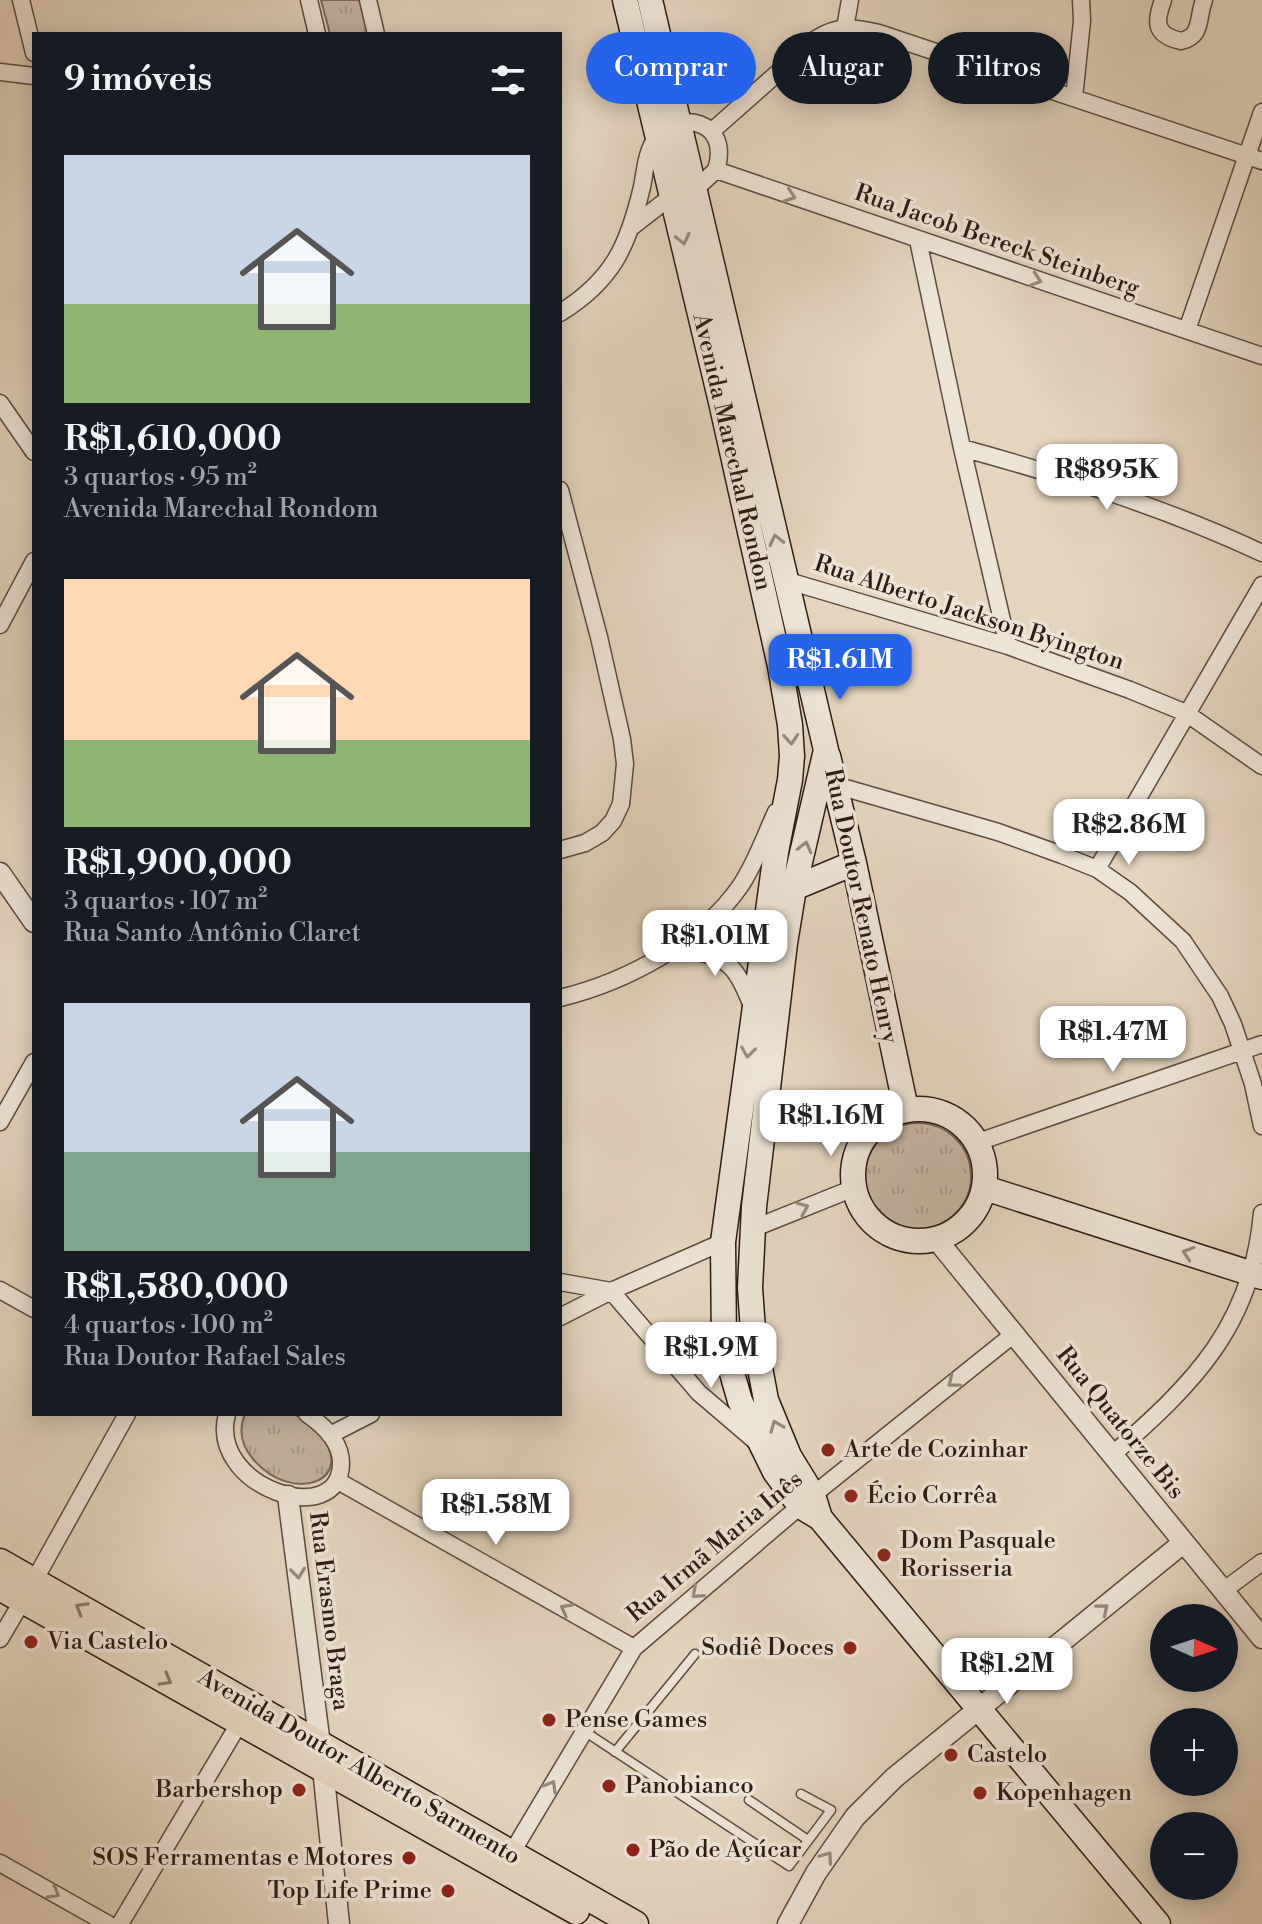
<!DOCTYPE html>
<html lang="pt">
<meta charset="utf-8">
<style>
:root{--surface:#171b24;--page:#242831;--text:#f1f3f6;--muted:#9ea1a6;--accent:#2563eb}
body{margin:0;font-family:"Libre Bodoni",serif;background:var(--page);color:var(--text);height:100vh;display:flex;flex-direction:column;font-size:30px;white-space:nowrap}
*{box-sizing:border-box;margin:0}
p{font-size:26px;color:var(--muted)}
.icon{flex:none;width:44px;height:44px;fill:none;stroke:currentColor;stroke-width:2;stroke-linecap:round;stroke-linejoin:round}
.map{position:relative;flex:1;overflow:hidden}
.details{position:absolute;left:32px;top:32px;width:530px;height:1384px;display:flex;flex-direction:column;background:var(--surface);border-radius:0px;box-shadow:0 4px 20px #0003}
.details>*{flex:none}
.top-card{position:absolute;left:586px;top:32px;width:556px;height:72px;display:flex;gap:16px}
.needle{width:52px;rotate:93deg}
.tools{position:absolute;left:1150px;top:1604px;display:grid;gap:16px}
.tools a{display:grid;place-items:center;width:88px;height:88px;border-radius:50%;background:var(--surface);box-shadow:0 4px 20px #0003;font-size:40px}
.price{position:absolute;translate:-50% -68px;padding:0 18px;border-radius:16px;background:#fff;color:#222;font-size:26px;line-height:52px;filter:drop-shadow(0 2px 4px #0008)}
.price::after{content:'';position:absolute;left:50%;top:48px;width:24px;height:18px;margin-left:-12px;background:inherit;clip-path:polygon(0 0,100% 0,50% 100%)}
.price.on{background:var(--accent);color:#fff}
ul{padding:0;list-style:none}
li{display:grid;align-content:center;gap:16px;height:424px;padding:0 32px}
li span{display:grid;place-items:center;height:248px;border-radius:0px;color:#555}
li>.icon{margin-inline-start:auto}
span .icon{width:144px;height:144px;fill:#fffc;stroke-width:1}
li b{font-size:34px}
h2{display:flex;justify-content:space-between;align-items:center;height:96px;padding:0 32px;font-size:34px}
.tag{padding:0 28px;border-radius:36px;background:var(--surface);box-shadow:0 4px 20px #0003;font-size:28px;line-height:72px}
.tag.on{background:var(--accent);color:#fff}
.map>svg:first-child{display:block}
</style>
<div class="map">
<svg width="1262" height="1924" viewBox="0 0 1262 1924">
<defs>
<pattern id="park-tufts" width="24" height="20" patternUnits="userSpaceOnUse" patternTransform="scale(2)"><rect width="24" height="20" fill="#c6b5a1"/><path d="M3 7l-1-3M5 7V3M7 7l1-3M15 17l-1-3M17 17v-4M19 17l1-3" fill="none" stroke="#aa9b8a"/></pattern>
</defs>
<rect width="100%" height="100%" fill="#e5d5be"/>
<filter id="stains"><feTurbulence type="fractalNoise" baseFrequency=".0025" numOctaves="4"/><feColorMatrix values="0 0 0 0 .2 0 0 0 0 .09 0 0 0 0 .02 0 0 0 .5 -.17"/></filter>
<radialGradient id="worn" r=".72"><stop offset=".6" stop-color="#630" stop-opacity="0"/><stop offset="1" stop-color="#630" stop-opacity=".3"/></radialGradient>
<path fill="url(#park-tufts)" stroke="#7a685a" stroke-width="2" d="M321,0H363L371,34H330Z
M865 1176a53 53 0 1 1 106 0a53 53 0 1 1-106 0Z
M245,1414C261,1414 281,1411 295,1415C305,1418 313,1425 319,1433C359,1480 293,1506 253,1459C241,1445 238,1431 245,1414Z"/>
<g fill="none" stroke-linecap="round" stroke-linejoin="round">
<defs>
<path id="service" d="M584,1731L789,1866L831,1810L801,1794
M615,1752L695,1654
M749,1800L808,1840"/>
<path id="minor" d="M21,0L34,53
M309,0L317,34
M368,0L376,34
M1163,0C1155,22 1154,35 1181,41C1203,36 1197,18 1204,0
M845,28L850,0
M0,72L34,76
M1074,98L1082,21L1081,0
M712,131L816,39C837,25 854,27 879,33L1262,161
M716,170L1262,356
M918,240L962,448L1008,646
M560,313C613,280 628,246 642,187C645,172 646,153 655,140C677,109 732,119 716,170L702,183L673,195L633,226
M1187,330L1262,112
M0,403L34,452
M962,448C1064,476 1166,508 1262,553
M560,490L599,637L622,739L625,764L621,804L613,821L602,833L585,843L560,850
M785,580L1008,646L1130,690L1186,713L1262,766
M0,625L34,561
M835,785L998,832L1062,855L1097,869L1130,892L1183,941L1220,996L1233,1024L1253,1084L1262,1126
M1097,869L1262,585
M675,947C725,958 732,956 752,1006
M560,998C626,982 702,942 741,885C756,862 765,836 776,812
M0,1122L34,1062
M978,1142L1262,1044
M752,1229L854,1188
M560,1282L611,1291L699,1393L754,1440
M0,1290L34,1309
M560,1317L611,1291L723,1242
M227,1414C207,1488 341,1531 341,1463C341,1442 323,1425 307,1414
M330,1435L371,1414
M1113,1454C1194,1383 1252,1326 1262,1213
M338,1481L634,1648
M34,1581L127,1414
M1223,1591L1262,1562
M0,1639L23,1600
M511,1854L634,1648L813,1495L1014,1334
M0,1863L108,1924
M120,1924L240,1722"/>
<path id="tertiary" d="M0,873L34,922
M937,1240L1262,1638
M288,1496L323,1768L339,1924
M788,1924L816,1873L855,1817L894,1778L1183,1543"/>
<path id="secondary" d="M625,0L721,402L780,666L790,725L792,756L790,780L776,852L723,1242L724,1345L740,1401L775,1472L800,1506L820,1518L1158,1924
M650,0L826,750L794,888L785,943L754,1207L750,1288L753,1330L766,1400L789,1456L813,1495L820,1518
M828,756L854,863L906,1109
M794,888L854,863
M853 1175a66 66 0 1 1 132 0a66 66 0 1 1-132 0Z
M985,1188L1262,1277"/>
<path id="primary" d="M0,1562L635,1924
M0,1587L576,1911"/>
</defs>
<use href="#service" stroke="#5c4a3e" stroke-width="11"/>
<use href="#minor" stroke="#5c4a3e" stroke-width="19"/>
<use href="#tertiary" stroke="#5c4a3e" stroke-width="23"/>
<use href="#secondary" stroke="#2e1b13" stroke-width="27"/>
<use href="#primary" stroke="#2e1b13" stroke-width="29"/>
<use href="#service" stroke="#eee4d5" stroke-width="8"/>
<use href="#minor" stroke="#eee4d5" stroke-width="16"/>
<use href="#tertiary" stroke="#eee4d5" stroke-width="20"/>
<use href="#secondary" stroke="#eee4d5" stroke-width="24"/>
<use href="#primary" stroke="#e5d5be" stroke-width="26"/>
</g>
<defs><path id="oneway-chevron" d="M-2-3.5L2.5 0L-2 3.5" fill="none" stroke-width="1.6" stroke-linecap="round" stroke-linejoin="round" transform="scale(2)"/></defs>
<g stroke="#988a7e">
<use href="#oneway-chevron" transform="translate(790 196) rotate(19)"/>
<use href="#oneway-chevron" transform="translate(683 239) rotate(77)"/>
<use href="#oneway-chevron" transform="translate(1036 280) rotate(18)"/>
<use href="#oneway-chevron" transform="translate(776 540) rotate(-103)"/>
<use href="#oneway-chevron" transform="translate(791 739) rotate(86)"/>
<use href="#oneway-chevron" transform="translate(805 847) rotate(-76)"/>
<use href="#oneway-chevron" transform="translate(748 1052) rotate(98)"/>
<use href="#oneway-chevron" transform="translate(803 1208) rotate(-22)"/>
<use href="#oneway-chevron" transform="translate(1188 1253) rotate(-162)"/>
<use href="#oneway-chevron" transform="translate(953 1382) rotate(142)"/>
<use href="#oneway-chevron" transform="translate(776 1426) rotate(-112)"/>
<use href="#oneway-chevron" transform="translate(298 1573) rotate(83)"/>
<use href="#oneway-chevron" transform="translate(697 1593) rotate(139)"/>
<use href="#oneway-chevron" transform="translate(566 1609) rotate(-151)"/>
<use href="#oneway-chevron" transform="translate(1103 1609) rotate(-39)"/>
<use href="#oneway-chevron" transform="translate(551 1786) rotate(-60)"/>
<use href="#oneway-chevron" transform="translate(827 1857) rotate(-55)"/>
<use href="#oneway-chevron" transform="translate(54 1893) rotate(30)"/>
</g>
<g stroke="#8a7868">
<use href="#oneway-chevron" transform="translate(81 1608) rotate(-150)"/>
<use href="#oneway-chevron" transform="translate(166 1680) rotate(29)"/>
</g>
<g fill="#8f2418" stroke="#eee4d5" stroke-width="3">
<circle cx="828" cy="1450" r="8"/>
<circle cx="851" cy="1496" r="8"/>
<circle cx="884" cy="1555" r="8"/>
<circle cx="31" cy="1642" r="8"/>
<circle cx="850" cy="1648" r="8"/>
<circle cx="549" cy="1720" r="8"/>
<circle cx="951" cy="1755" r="8"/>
<circle cx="609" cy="1786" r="8"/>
<circle cx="299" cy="1790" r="8"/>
<circle cx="980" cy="1793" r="8"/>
<circle cx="633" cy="1850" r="8"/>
<circle cx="409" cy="1858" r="8"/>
<circle cx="448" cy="1891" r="8"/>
</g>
<g text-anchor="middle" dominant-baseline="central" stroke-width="7" stroke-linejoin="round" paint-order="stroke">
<g font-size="24" fill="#2e1b13" stroke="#eee4d5">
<text transform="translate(997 241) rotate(19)">Rua Jacob Bereck Steinberg</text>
<text transform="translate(732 452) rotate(77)">Avenida Marechal Rondon</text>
<text transform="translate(969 613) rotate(18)">Rua Alberto Jackson Byington</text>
<text transform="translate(861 906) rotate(78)">Rua Doutor Renato Henry</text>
<text transform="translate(1120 1423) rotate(51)">Rua Quatorze Bis</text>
<text transform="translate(715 1547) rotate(-40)">Rua Irmã Maria Inês</text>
<text transform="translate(329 1611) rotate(83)">Rua Erasmo Braga</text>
<text transform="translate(359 1767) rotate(30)">Avenida Doutor Alberto Sarmento</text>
</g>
<g font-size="24" fill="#2e1b13" stroke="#eee4d5" text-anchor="start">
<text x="844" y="1450">Arte de Cozinhar</text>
<text x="867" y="1496">Écio Corrêa</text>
<text x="900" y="1541">Dom Pasquale<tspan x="900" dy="28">Rorisseria</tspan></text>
<text x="47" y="1642">Via Castelo</text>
<text x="834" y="1648" text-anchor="end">Sodiê Doces</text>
<text x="565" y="1720">Pense Games</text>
<text x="967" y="1755">Castelo</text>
<text x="625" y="1786">Panobianco</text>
<text x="283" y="1790" text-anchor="end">Barbershop</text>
<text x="996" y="1793">Kopenhagen</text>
<text x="649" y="1850">Pão de Açúcar</text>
<text x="393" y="1858" text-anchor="end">SOS Ferramentas e Motores</text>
<text x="432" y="1891" text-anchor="end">Top Life Prime</text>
</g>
</g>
<rect width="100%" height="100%" filter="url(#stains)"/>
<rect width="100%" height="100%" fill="url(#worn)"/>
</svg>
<div class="tools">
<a><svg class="needle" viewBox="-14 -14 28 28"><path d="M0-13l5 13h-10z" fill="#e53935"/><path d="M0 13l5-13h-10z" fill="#9ea1a6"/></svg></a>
<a>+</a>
<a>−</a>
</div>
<b class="price" style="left:1107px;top:512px">R$895K</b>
<b class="price on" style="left:840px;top:702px">R$1.61M</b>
<b class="price" style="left:1129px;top:867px">R$2.86M</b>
<b class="price" style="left:715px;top:978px">R$1.01M</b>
<b class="price" style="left:1113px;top:1074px">R$1.47M</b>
<b class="price" style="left:831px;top:1158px">R$1.16M</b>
<b class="price" style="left:711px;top:1390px">R$1.9M</b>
<b class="price" style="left:496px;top:1547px">R$1.58M</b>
<b class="price" style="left:1007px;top:1706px">R$1.2M</b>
<div class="top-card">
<a class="tag on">Comprar</a>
<a class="tag">Alugar</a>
<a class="tag">Filtros</a>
</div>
<section class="details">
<h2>9 imóveis<svg class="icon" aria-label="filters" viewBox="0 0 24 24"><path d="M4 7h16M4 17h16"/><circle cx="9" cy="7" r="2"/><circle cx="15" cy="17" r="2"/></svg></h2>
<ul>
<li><span style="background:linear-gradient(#c9d6e8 60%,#8fb573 0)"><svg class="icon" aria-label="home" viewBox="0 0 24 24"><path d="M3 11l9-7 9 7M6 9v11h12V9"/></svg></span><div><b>R$1,610,000</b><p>3 quartos · 95 m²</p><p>Avenida Marechal Rondom</p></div></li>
<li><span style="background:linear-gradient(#ffd9b3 65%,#8fb573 0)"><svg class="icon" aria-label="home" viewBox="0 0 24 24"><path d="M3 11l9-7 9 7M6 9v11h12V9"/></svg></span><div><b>R$1,900,000</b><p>3 quartos · 107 m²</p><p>Rua Santo Antônio Claret</p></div></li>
<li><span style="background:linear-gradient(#c9d6e8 60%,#7fa58c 0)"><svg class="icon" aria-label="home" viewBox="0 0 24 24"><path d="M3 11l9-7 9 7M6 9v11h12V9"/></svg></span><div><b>R$1,580,000</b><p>4 quartos · 100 m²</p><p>Rua Doutor Rafael Sales</p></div></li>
</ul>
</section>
</div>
